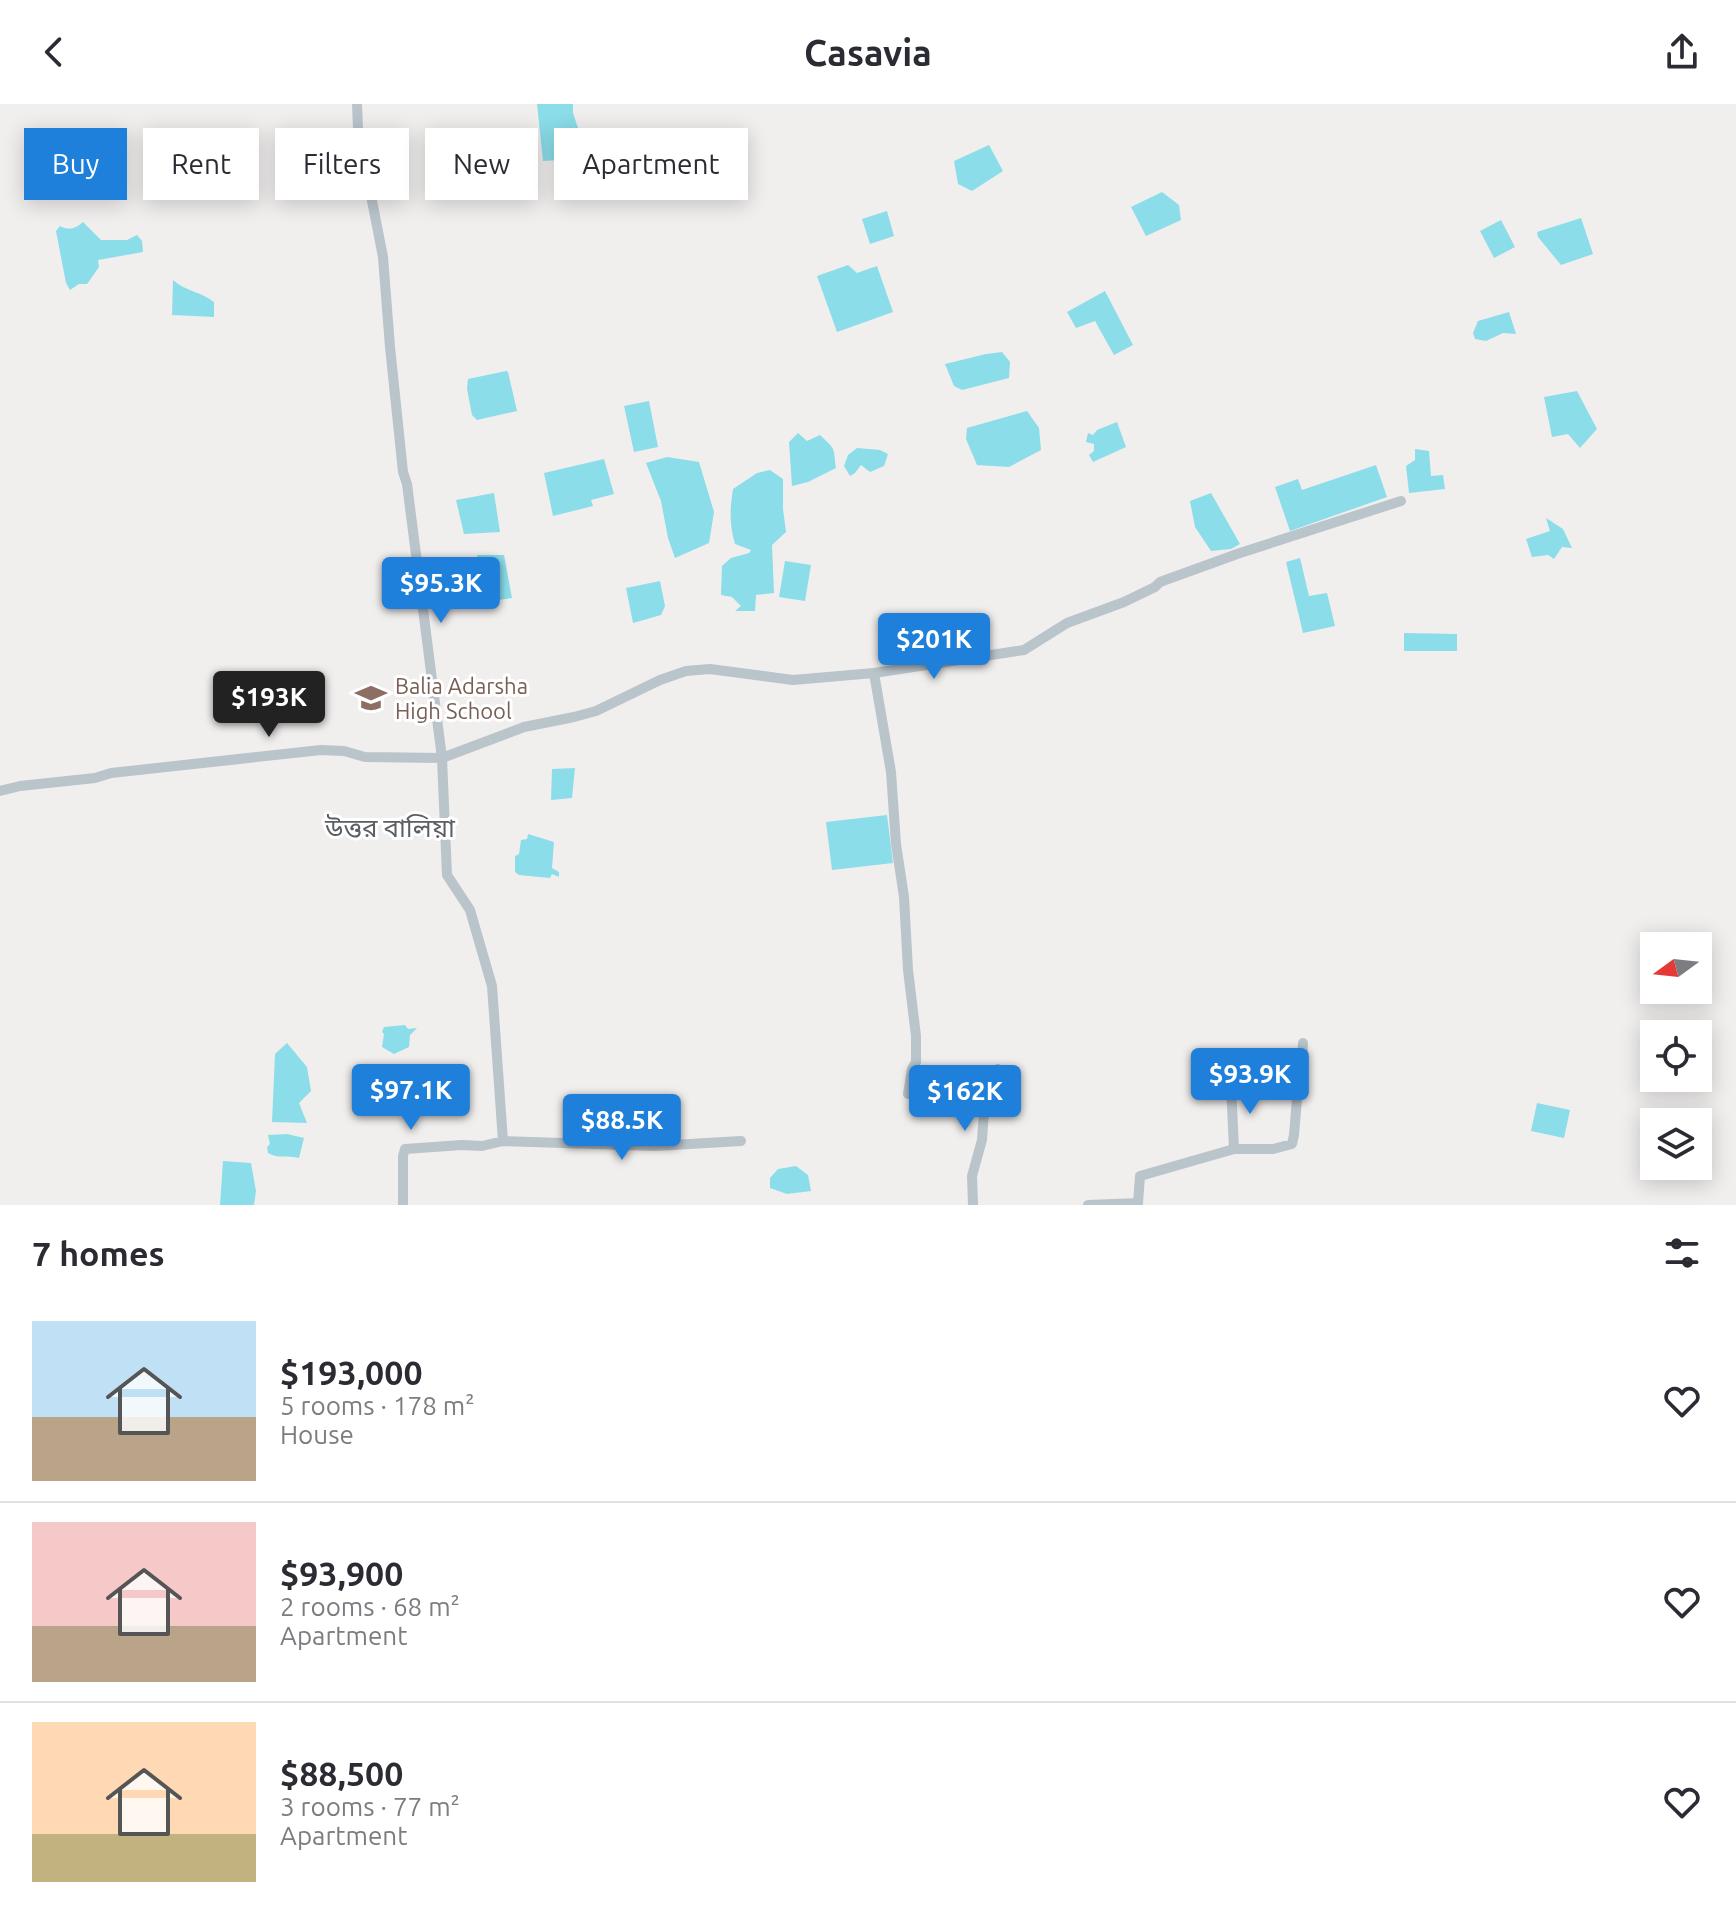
<!DOCTYPE html>
<meta charset="utf-8">
<style>
:root{--surface:#fff;--page:#f7f7f7;--text:#2b2b33;--muted:#7c7c81;--line:#e1e1e2;--accent:#1e80db}
body{margin:0;font-family:Ubuntu,"Noto Sans Bengali",sans-serif;background:var(--page);color:var(--text);height:100vh;display:flex;flex-direction:column;font-size:30px;white-space:nowrap}
*{box-sizing:border-box;margin:0}
p{font-size:26px;color:var(--muted)}
.icon{flex:none;width:44px;height:44px;fill:none;stroke:currentColor;stroke-width:2;stroke-linecap:round;stroke-linejoin:round}
.map{position:relative;height:1101px;overflow:hidden}
.details{display:flex;flex-direction:column;background:var(--surface);flex:1}
.details>*{flex:none}
.top-card{position:absolute;left:24px;top:24px;width:800px;height:72px;display:flex;gap:16px}
.needle{width:52px;rotate:255deg}
.controls{position:absolute;left:1640px;top:828px;display:grid;gap:16px}
.controls a{display:grid;place-items:center;width:72px;height:72px;border-radius:0px;background:var(--surface);box-shadow:0 4px 20px #0003;font-size:40px}
.price{position:absolute;translate:-50% -68px;padding:0 18px;border-radius:8px;background:var(--accent);color:#fff;font-size:26px;line-height:52px;filter:drop-shadow(0 2px 4px #0008)}
.price::after{content:'';position:absolute;left:50%;top:48px;width:24px;height:18px;margin-left:-12px;background:inherit;clip-path:polygon(0 0,100% 0,50% 100%)}
.price.on{background:#222;color:#fff}
ul{padding:0;list-style:none}
li{display:flex;align-items:center;gap:24px;height:200px;padding:0 32px}
li+li{border-top:2px solid var(--line)}
li span{display:grid;place-items:center;flex:none;width:224px;height:160px;border-radius:0px;color:#555}
li>.icon{margin-inline-start:auto}
span .icon{width:96px;height:96px;fill:#fffc;stroke-width:1}
li b{font-size:34px}
h2{display:flex;justify-content:space-between;align-items:center;height:96px;padding:0 32px;font-size:34px}
.chip{padding:0 28px;border-radius:0px;background:var(--surface);box-shadow:0 4px 20px #0003;font-size:28px;line-height:72px}
.chip.on{background:var(--accent);color:#fff}
header{display:flex;justify-content:space-between;align-items:center;height:104px;padding:0 32px;background:var(--surface);font-size:36px;font-weight:600}
.map>svg:first-child{display:block}
</style>
<header><svg class="icon" aria-label="back" viewBox="0 0 24 24"><path d="M15 5l-7 7 7 7"/></svg>Casavia<svg class="icon" aria-label="share" viewBox="0 0 24 24"><path d="M12 15V3M7 8l5-5 5 5M5 13v7h14v-7"/></svg></header>
<div class="map">
<svg width="1736" height="1101" viewBox="0 0 1736 1101">
<rect width="100%" height="100%" fill="#f1eeee"/>
<path fill="#8bdde9" d="M537,0H573V9L578,24H592L594,54L543,57Z
M989,41L1003,67L972,87L958,80L954,57Z
M1162,88L1179,101L1181,116L1146,132L1131,103Z
M887,107L894,132L870,140L862,115Z
M1581,114L1593,150L1561,161L1538,133L1537,128Z
M1501,116L1515,143L1494,154L1480,127Z
M83,118L101,136H127L137,131L142,137L143,148L98,156L99,163L87,180H79L70,186L66,179L56,127L60,122C69,127 75,125 83,118Z
M848,161L857,169L877,162L893,208L837,228L817,172Z
M173,176C185,187 202,188 214,198V213L172,211Z
M1105,187L1133,241L1114,251L1095,217L1076,224L1067,208Z
M1509,208L1516,230L1503,229L1486,237L1475,235L1473,229L1478,217Z
M1002,248L1010,258L1009,274L962,286L954,282L945,260L986,250Z
M506,267L508,268L517,307L477,316L472,311L467,285L468,275Z
M1577,287L1597,325L1580,344L1568,330L1552,333L1544,293Z
M649,297L658,343L634,348L624,302Z
M1027,307L1039,324L1041,346L1009,363L977,361L966,335L967,324Z
M1117,318L1126,343L1093,358L1089,351L1094,347V340L1086,338L1088,329L1093,331L1097,326Z
M798,329L807,337L820,331C837,347 833,343 836,364L808,378L792,382L789,338Z
M857,344L880,346L888,350L884,362L870,368L861,361L855,369L850,372L844,362L848,351Z
M1415,345L1429,347L1431,372L1443,371L1445,385L1409,389L1406,362L1415,356Z
M667,353L699,358L714,408L709,439L675,454L668,434L661,397L646,359Z
M604,355L614,390L591,396L593,402L553,412L544,369Z
M1376,361L1387,393L1290,427L1275,383L1298,375L1302,386Z
M770,366L783,375V405L786,428L772,441L774,489L756,491L755,507H735L741,502L732,493L721,491L722,462L731,454L749,449L751,446L735,440C729,420 730,404 733,385L757,369Z
M494,389L500,428L464,430L456,396Z
M1211,389L1240,440L1231,445L1211,447L1195,423L1190,397Z
M1546,414L1563,425L1572,444L1562,443L1554,455L1548,451L1532,453L1526,435L1550,427Z
M477,451H504L512,494L492,497Z
M1300,454L1309,492L1327,489L1335,522L1303,529L1286,458Z
M785,457L811,461L805,497L779,493Z
M660,477L665,502L661,511L633,519L626,484Z
M905,520L908,527L932,521L940,530L943,543L940,550L888,560L883,554L882,532L889,523Z
M1404,529L1457,530V547H1404Z
M575,664L572,694L551,696L552,665Z
M887,711L893,759L832,766L826,718Z
M528,730L554,738L552,764L559,768V773L552,770L550,774L519,771L515,768V752L519,750L521,736L527,735Z
M405,921L408,925L417,924L410,931L409,943L394,950L382,943L384,930L382,928L384,923Z
M287,939L307,963L311,987L299,999L307,1019L272,1018L275,950Z
M1537,999L1570,1006L1564,1034L1531,1027Z
M287,1030L304,1034L299,1054C288,1051 278,1055 268,1049L267,1043L270,1040L268,1031Z
M223,1057L251,1059L256,1087L254,1101H220Z
M796,1062L808,1071L811,1087L787,1090L770,1084V1074L778,1065Z"/>
<g fill="none" stroke-linecap="round" stroke-linejoin="round">
<path stroke="#bac4cb" stroke-width="10" d="M357,0L358,25L383,153L390,243L403,368L407,380L442,654L447,771L470,806L492,882L503,1037
M874,569L891,668L896,740L904,793L908,866L916,932V958L912,965L908,990
M0,687L20,682L95,674L111,669L321,646L344,647L365,653L442,654L524,623L574,613L596,607L660,576L686,567L710,565L793,576L874,569L1024,546L1067,519L1124,498L1155,483L1160,478L1240,449L1401,397
M1231,980L1234,1045
M403,1101V1052L405,1045L462,1041L482,1042L503,1037L655,1042L741,1037
M973,1101L972,1072L982,1036L985,994L998,965
M1088,1101L1138,1099L1140,1072L1234,1045H1273L1292,1040L1294,1031L1297,995L1301,980L1303,939"/>
</g>
<defs>
<symbol id="school-bare" viewBox="-9 -9 18 18"><path d="M0-5L7-2L0 1L-7-2ZM-4 1L0 2.5L4 1V4Q0 6-4 4Z" fill="#8d6e63" stroke="#fff" stroke-width="2.5" paint-order="stroke"/></symbol>
</defs>
<g fill-rule="evenodd">
<use href="#school-bare" x="349" y="572" width="44" height="44"/>
</g>
<g text-anchor="middle" dominant-baseline="central" stroke-width="6" stroke-linejoin="round" paint-order="stroke">
<g font-size="22" fill="#785e54" stroke="#fff" text-anchor="start">
<text x="395" y="581">Balia Adarsha<tspan x="395" dy="25">High School</tspan></text>
</g>
<g font-size="26" fill="#5b5f63" stroke="#fff">
<text x="390" y="723">উত্তর বালিয়া</text>
</g>
</g>
</svg>
<div class="controls">
<a><svg class="needle" viewBox="-14 -14 28 28"><path d="M0-13l5 13h-10z" fill="#e53935"/><path d="M0 13l5-13h-10z" fill="#7c7c81"/></svg></a>
<a><svg class="icon" aria-label="locate" viewBox="0 0 24 24"><circle cx="12" cy="12" r="6"/><path d="M12 2v4M12 18v4M2 12h4M18 12h4"/></svg></a>
<a><svg class="icon" aria-label="layers" viewBox="0 0 24 24"><path d="M12 4l9 5-9 5-9-5zM3 14l9 5 9-5"/></svg></a>
</div>
<b class="price" style="left:441px;top:521px">$95.3K</b>
<b class="price" style="left:934px;top:577px">$201K</b>
<b class="price on" style="left:269px;top:635px">$193K</b>
<b class="price" style="left:1250px;top:1012px">$93.9K</b>
<b class="price" style="left:411px;top:1028px">$97.1K</b>
<b class="price" style="left:965px;top:1029px">$162K</b>
<b class="price" style="left:622px;top:1058px">$88.5K</b>
<div class="top-card">
<a class="chip on">Buy</a>
<a class="chip">Rent</a>
<a class="chip">Filters</a>
<a class="chip">New</a>
<a class="chip">Apartment</a>
</div>
</div>
<section class="details">
<h2>7 homes<svg class="icon" aria-label="filters" viewBox="0 0 24 24"><path d="M4 7h16M4 17h16"/><circle cx="9" cy="7" r="2"/><circle cx="15" cy="17" r="2"/></svg></h2>
<ul>
<li><span style="background:linear-gradient(#bfe0f5 60%,#b9a48a 0)"><svg class="icon" aria-label="home" viewBox="0 0 24 24"><path d="M3 11l9-7 9 7M6 9v11h12V9"/></svg></span><div><b>$193,000</b><p>5 rooms · 178 m²</p><p>House</p></div><svg class="icon" aria-label="heart" viewBox="0 0 24 24"><path d="M12 20l-8-8c-3-5 5-10 8-4 3-6 11-1 8 4z"/></svg></li>
<li><span style="background:linear-gradient(#f6c9c9 65%,#b9a48a 0)"><svg class="icon" aria-label="home" viewBox="0 0 24 24"><path d="M3 11l9-7 9 7M6 9v11h12V9"/></svg></span><div><b>$93,900</b><p>2 rooms · 68 m²</p><p>Apartment</p></div><svg class="icon" aria-label="heart" viewBox="0 0 24 24"><path d="M12 20l-8-8c-3-5 5-10 8-4 3-6 11-1 8 4z"/></svg></li>
<li><span style="background:linear-gradient(#ffd9b3 70%,#c2b280 0)"><svg class="icon" aria-label="home" viewBox="0 0 24 24"><path d="M3 11l9-7 9 7M6 9v11h12V9"/></svg></span><div><b>$88,500</b><p>3 rooms · 77 m²</p><p>Apartment</p></div><svg class="icon" aria-label="heart" viewBox="0 0 24 24"><path d="M12 20l-8-8c-3-5 5-10 8-4 3-6 11-1 8 4z"/></svg></li>
</ul>
</section>
